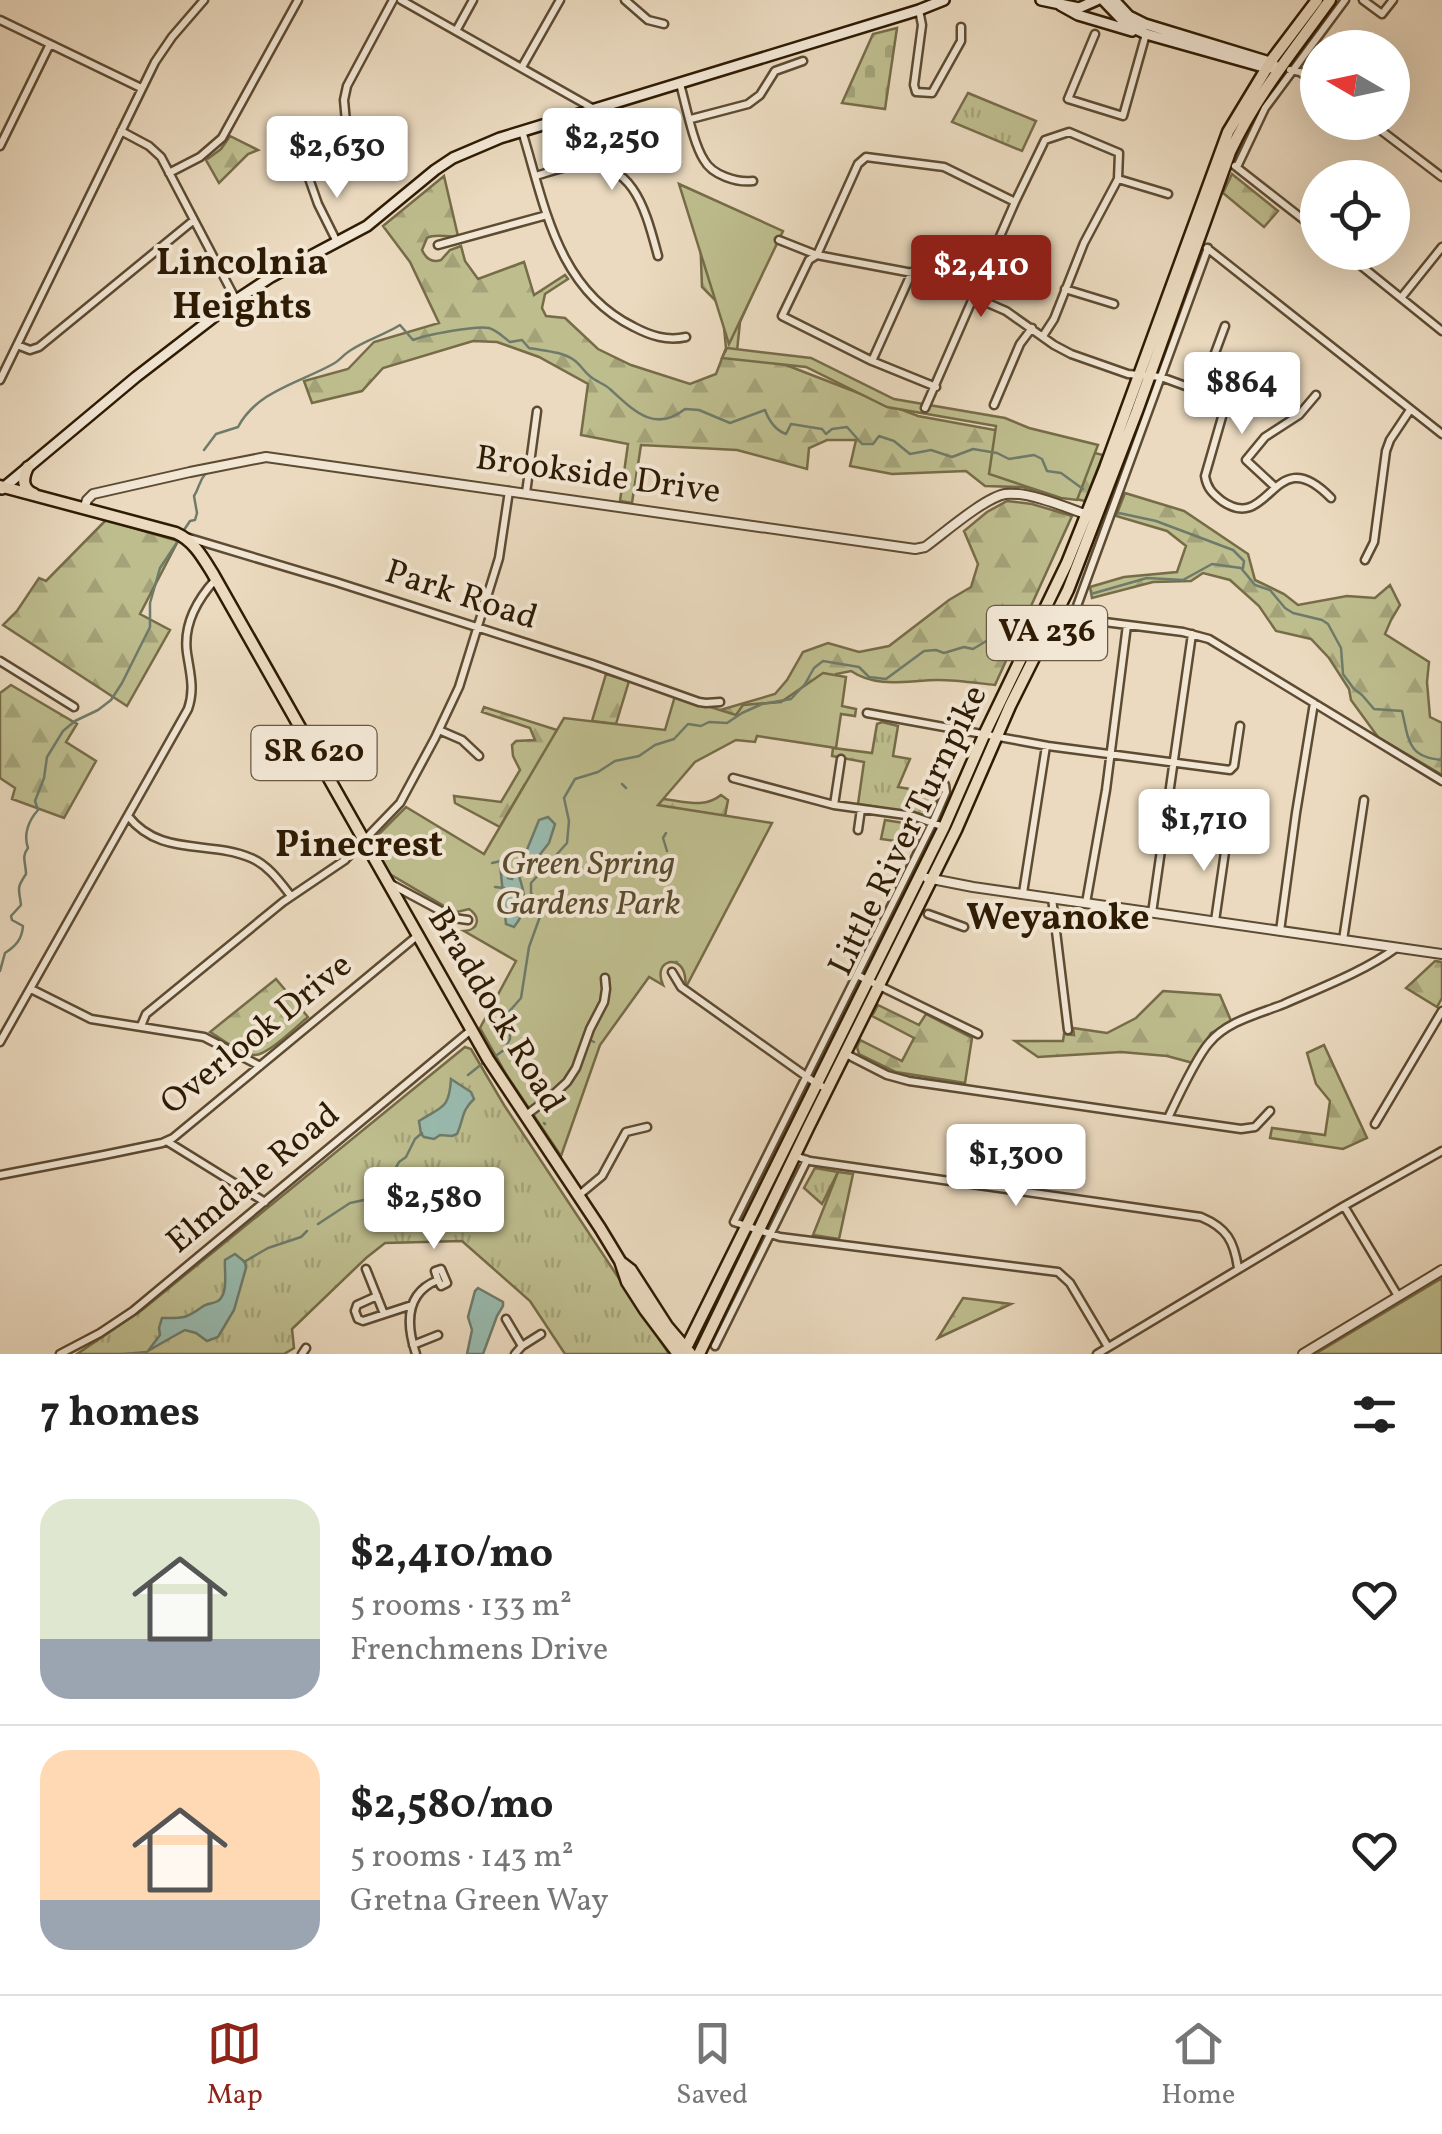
<!DOCTYPE html>
<meta charset="utf-8">
<style>
:root{--surface:#fff;--page:#f2f2f2;--text:#222;--muted:#767676;--line:#e0e0e0;--accent:#8f2418}
body{margin:0;font-family:Vollkorn,serif;background:var(--page);color:var(--text);height:100vh;display:flex;flex-direction:column;font-size:38px;white-space:nowrap}
*{box-sizing:border-box;margin:0}
p{font-size:32px;color:var(--muted)}
.icon{flex:none;width:55px;height:55px;fill:none;stroke:currentColor;stroke-width:2;stroke-linecap:round;stroke-linejoin:round}
.map{position:relative;height:1354px;overflow:hidden}
.panel{display:flex;flex-direction:column;background:var(--surface);flex:1}
.panel>*{flex:none}
.needle{width:65px;rotate:279deg}
.buttons{position:absolute;left:1300px;top:30px;display:grid;gap:20px}
.buttons a{display:grid;place-items:center;width:110px;height:110px;border-radius:50%;background:var(--surface);box-shadow:0 10px 40px #0002;font-size:50px}
.price{position:absolute;translate:-50% -85px;padding:0 22px;border-radius:10px;background:#fff;color:#222;font-size:32px;line-height:65px;filter:drop-shadow(0 2px 5px #0008)}
.price::after{content:'';position:absolute;left:50%;top:60px;width:30px;height:22px;margin-left:-15px;background:inherit;clip-path:polygon(0 0,100% 0,50% 100%)}
.price.current{background:var(--accent);color:#fff}
ul{padding:0;list-style:none}
li{display:flex;align-items:center;gap:30px;height:250px;padding:0 40px}
li+li{border-top:2px solid var(--line)}
li span{display:grid;place-items:center;flex:none;width:280px;height:200px;border-radius:30px;color:#555}
li>.icon{margin-inline-start:auto}
span .icon{width:120px;height:120px;fill:#fffc;stroke-width:1}
li b{font-size:42px}
h2{display:flex;justify-content:space-between;align-items:center;height:120px;padding:0 40px;font-size:42px}
.dock{display:flex;justify-content:space-around;align-items:center;height:140px;border-top:2px solid var(--line);background:var(--surface);font-size:28px;color:var(--muted)}
.dock a{display:grid;justify-items:center;gap:5px}
.dock .current{color:var(--accent)}
.map>svg:first-child{display:block}
</style>
<div class="map">
<svg width="1442" height="1354" viewBox="0 0 1442 1354">
<defs>
<pattern id="grass-tufts" width="24" height="20" patternUnits="userSpaceOnUse" patternTransform="scale(2.5)"><rect width="24" height="20" fill="#bebd8e"/><path d="M3 7l-1-3M5 7V3M7 7l1-3M15 17l-1-3M17 17v-4M19 17l1-3" fill="none" stroke="#a4a279"/></pattern>
<pattern id="forest-firs" width="22" height="20" patternUnits="userSpaceOnUse" patternTransform="scale(2.5)"><rect width="22" height="20" fill="#bebd8e"/><path d="M5 1l3.5 6h-7zM16 11l3.5 6h-7z" fill="#a4a279"/></pattern>
<pattern id="cemetery-stones" width="16" height="16" patternUnits="userSpaceOnUse" patternTransform="scale(2.5)"><rect width="16" height="16" fill="#bebd8e"/><path d="M2 7V4a2 2 0 0 1 4 0v3zM10 15v-3a2 2 0 0 1 4 0v3z" fill="#a4a279"/></pattern>
</defs>
<rect width="100%" height="100%" fill="#ebdabf"/>
<filter id="stains"><feTurbulence type="fractalNoise" baseFrequency=".002" numOctaves="4"/><feColorMatrix values="0 0 0 0 .2 0 0 0 0 .09 0 0 0 0 .02 0 0 0 .5 -.17"/></filter>
<radialGradient id="worn" r=".72"><stop offset=".6" stop-color="#630" stop-opacity="0"/><stop offset="1" stop-color="#630" stop-opacity=".3"/></radialGradient>
<path fill="url(#grass-tufts)" stroke="#766c48" stroke-width="2.5" d="M968,93L1036,121L1022,151L952,122Z
M882,722L898,726L893,756L910,759L898,787L940,794L931,811L925,815L858,804L864,762L832,756L833,748L872,753L877,724Z
M465,1047L471,1049L504,1105L669,1354H565L530,1301L462,1241L385,1243L366,1258L292,1329L294,1348L284,1354H77L142,1310Z
M815,1168L838,1172L822,1204L804,1188Z"/>
<path fill="url(#forest-firs)" stroke="#766c48" stroke-width="2.5" d="M230,136L258,150L248,154L219,183L206,160L221,149Z
M1232,174L1278,211L1264,227L1223,193Z
M444,176L458,236C447,238 436,233 427,238L422,250C426,259 432,263 441,260L450,250L461,246L465,261L478,279L524,262L534,295L565,275L568,279L545,294L542,308L546,316L565,318L598,349L631,365L690,384L716,374L726,348L722,307L702,287L699,207L775,244L740,322L737,351L773,360L918,416L1028,436L1103,455L1085,501L1022,487L985,486L966,471L892,474L850,466L856,440H827L809,448L807,469L737,450L641,445L632,503L620,501L628,444L581,435L588,384L539,357L497,342L473,341L383,368L362,391L312,403L304,381L348,369L374,342L439,323L410,262L383,226Z
M1125,493L1184,511L1248,554L1255,580L1284,594L1298,605L1347,596L1375,598L1390,585L1400,605L1391,620L1385,634L1429,662L1427,682L1430,717L1442,723V775L1378,737L1351,700L1349,689L1329,658L1311,639L1276,631L1259,606L1230,580L1203,573L1191,581L1153,582L1092,598L1090,587L1124,577L1177,572L1186,546L1167,531L1116,516Z
M1007,501L1032,504L1072,516L995,685C976,683 957,680 938,680C908,680 878,689 851,671L836,674L829,696L780,722L525,784L500,827L455,803L454,796L501,802L520,770L513,756L512,745L516,741L535,740L530,728L482,712L484,707L557,730L548,747L635,742L710,713L775,694L787,680L803,652L828,643L859,652L889,646L949,600L971,587L978,564L964,531L987,512Z
M106,520L178,541L140,614L170,630L127,706L3,625L17,611L39,578L46,581Z
M606,674L629,681L616,724L592,721Z
M11,685L77,724L66,742L96,761L64,818L12,799L15,788L0,778V693Z
M721,795L728,800L725,816L657,806L663,799C684,801 704,809 721,795Z
M885,820L916,825L921,832L916,844L881,839Z
M1435,961L1442,962V998L1437,1007L1406,988Z
M276,979L308,1017C297,1026 267,1056 254,1055C241,1054 222,1039 210,1032Z
M1163,991L1220,995L1232,1023L1211,1033L1193,1063L1167,1056L1121,1052L1038,1057L1015,1041H1063L1064,1034L1074,1035L1073,1028L1107,1033L1136,1018Z
M878,1005L919,1025L926,1014L972,1038L965,1083L896,1072L859,1054L857,1047L860,1040L902,1061L914,1038L872,1016Z
M1324,1045L1367,1138L1343,1149L1270,1138L1272,1128L1325,1135L1330,1101L1316,1084L1307,1053Z
M838,1172L853,1174L839,1239L813,1235Z
M963,1298L1011,1304L938,1338Z"/>
<path fill="url(#cemetery-stones)" stroke="#766c48" stroke-width="2.5" d="M897,28L885,109L842,103L873,34Z"/>
<path fill="#bebd8e" stroke="#766c48" stroke-width="2.5" d="M679,184L783,231L729,344Z
M727,348L811,358L894,399L1005,418L1029,428L1098,445L1077,500L1061,498L989,474L996,426L887,407L806,367L722,358Z
M823,673L846,677L842,706L856,709L855,716L841,714L836,748L757,736L755,742L736,740L695,762L658,805L772,823L686,987C685,982 686,975 683,970C676,955 653,962 663,985L649,977L600,1045L561,1156L506,1074L480,1028L516,961L464,931C479,930 481,917 469,909L457,912L451,910L388,873L371,842L406,807L484,854L564,718L665,730L675,696L736,715L743,705L781,702Z
M1442,1278V1354H1315Z"/>
<path fill="#99bbaf" stroke="#6e7b6a" stroke-width="2.5" d="M548,817L555,824L549,843L534,862H529L526,852L539,820Z
M506,858L509,860L508,878L512,879L515,873H518C525,893 529,909 514,927L506,924L500,864Z
M451,1079L471,1092L474,1099C461,1111 464,1119 457,1134L452,1136L440,1135L434,1139L424,1137L421,1134L419,1121C442,1106 449,1110 451,1079Z
M235,1254L245,1262L246,1268L234,1310L218,1337L207,1341L196,1333L185,1330C172,1337 160,1344 148,1351L160,1335L159,1328L162,1318C184,1318 185,1319 202,1307C206,1303 213,1304 218,1301C229,1293 224,1271 225,1260Z
M478,1288L503,1302V1306L497,1316L483,1354H467L472,1330L468,1317L475,1291Z"/>
<g fill="none" stroke-linecap="round" stroke-linejoin="round">
<path stroke="#6e7b6a" stroke-width="2.5" d="M204,450L216,434L238,427C257,391 299,383 333,364C339,361 344,354 351,350C366,340 384,335 400,325L413,340C425,335 477,325 489,328C498,331 503,337 510,342L522,340L529,348C544,351 561,351 574,360C581,365 585,373 591,377C597,382 605,384 611,390C634,411 655,433 685,409L699,410L730,423L765,410C769,421 775,430 786,434L791,424L822,429L826,434L832,429L847,427L862,444H873L879,436L894,441L910,454L931,450L952,457L973,449L997,453L1009,459L1034,455L1042,459L1047,471L1061,473L1083,489
M1119,513L1156,521L1233,550L1244,561L1243,568
M184,530L190,521L195,520L197,513L194,496C200,487 198,482 206,473
M1091,594L1147,578L1183,580L1212,564L1241,568L1255,585L1270,590L1285,608L1293,613L1322,620L1328,624L1341,648L1343,674L1354,689L1362,695L1374,709L1402,711C1409,740 1407,757 1442,760
M622,784L626,788
M666,833L663,838L667,851
M492,863L501,861
M518,873L528,861
M495,887L504,888
M675,962H677
M0,971L5,953C16,946 22,939 23,926L12,920L11,916L21,905C19,888 16,889 26,874C26,863 21,857 28,848C23,834 29,820 38,810L35,801L44,778L47,757L63,731L75,721L98,710L111,700L122,683L150,627V603L160,568L178,541
M592,1041L594,1042
M494,1057L504,1050L510,1039V1029L506,1019L507,1014L521,998L529,947L542,911L540,903L531,893V883L567,843L569,821L564,798L575,779L598,772L615,761L639,756L655,745L674,739L688,724L701,726L709,722L727,723L742,713L762,704L791,699L805,684L814,668L823,661L859,667L869,677L886,679L924,651L936,650L944,653L964,647L973,649L1003,631L1008,616L1018,613H1026
M468,1075L483,1063
M540,1099H541
M544,1123L545,1124
M318,1224L350,1203L364,1200L374,1193L394,1171L399,1162L406,1157L415,1139L422,1133
M244,1262L268,1248L301,1237L307,1231
M124,1354L147,1352"/>
<defs>
<path id="minor" d="M401,0L594,109
M625,0L648,20L664,24
M1363,0L1382,14L1393,0
M919,10L922,25L914,85L916,92L932,93L961,41V27
M0,20L141,88
M456,31L473,0
M1095,34L1068,99L1123,116L1146,34
M522,67L560,0
M1290,70L1300,72L1318,85
M680,84C686,105 693,143 704,160C712,175 737,183 753,181
M691,119L748,104L760,95L775,71L803,61
M1370,122L1442,177
M121,131L149,146L161,157L236,300
M522,131C545,206 557,289 634,327C651,336 667,341 686,337
M347,133L344,100L347,86L393,0
M0,146L50,44
M1235,166L1318,231
M1237,167L1265,108L1345,0
M306,170L318,204L337,242
M169,173L200,157L222,138L298,0
M536,176C549,172 562,167 575,165C634,157 646,212 658,256
M1118,179L1168,194
M779,240L817,255L923,275L1006,311L1054,345L1071,354L1128,374L1161,377L1202,392L1221,394L1227,384C1250,382 1263,387 1280,368
M438,245L547,215
M1207,248L1442,434
M1344,252L1442,331
M1065,289L1114,304
M1401,298L1442,247
M17,345L30,350L39,347L194,220
M872,361L912,272
M0,380L155,62L172,37L204,0
M936,387L872,361L782,316L809,260L817,255L858,164L866,157L944,167L1015,202
M1210,394L1212,361L1225,326
M1221,394L1222,417L1205,476C1207,488 1212,493 1222,501C1271,535 1273,438 1331,498
M994,405L1020,344L1032,328
M925,408L1015,202L1045,140L1069,132L1119,153L1118,179L1084,243L1054,319L1043,336
M1275,487L1246,460L1265,437L1299,415L1316,395
M526,493L537,411
M186,537L336,582L592,664L699,702L706,703L720,702
M1365,560L1374,542L1386,451L1390,440L1410,410
M1046,607L1081,619L1183,632L1209,639L1442,781
M1073,617L1208,248
M0,661L74,707
M867,713L1048,746L1230,770L1234,766L1240,726
M439,730L462,740L479,756
M733,778L834,805L913,816L944,827
M945,785L946,792L933,822L734,1222L780,1237L1058,1272L1070,1283L1108,1347
M834,805L841,759
M128,816C160,857 209,840 251,858C268,865 280,882 291,896
M858,830L861,809
M389,883L454,918L468,920
M1023,893L1046,746
M1052,898L1068,1030
M1086,903L1106,790L1127,625
M1152,913L1192,634
M928,914L964,927
M1215,921L1228,831
M1280,931L1296,813L1314,703
M1343,940L1364,800
M672,972L681,987L817,1084L828,1089
M857,975L978,1034
M31,989L91,1019L204,1037L260,1066
M141,1026L146,1014L283,902L345,860L400,803L435,738L459,687L499,558L509,491
M0,1042L188,709C195,689 190,673 187,653C183,625 197,600 215,580
M846,1054L887,1075L909,1081L1241,1129L1255,1127L1270,1111
M525,1116L555,1093L567,1082L576,1068L590,1029L604,1002L606,989L605,978
M1168,1118C1177,1099 1196,1058 1209,1043C1227,1021 1259,1014 1284,1004C1320,988 1365,971 1396,948
M1375,1124L1442,1011
M168,1142L265,1202
M795,1156L810,1161L1201,1217C1227,1228 1234,1241 1238,1268
M0,1175L104,1155L162,1143L173,1138L417,936
M578,1196L602,1176L626,1132L647,1127
M1344,1206L1398,1296
M366,1269L384,1314
M438,1280L435,1271L441,1269L447,1283
M377,1296L357,1305L355,1311L358,1319L363,1321L412,1305
M506,1319L522,1346L515,1354
M413,1345L438,1335
M522,1346L541,1334
M715,1346L807,1160
M60,1354L100,1333L133,1311L471,1030
M302,1354L306,1348
M416,1354C406,1324 405,1293 438,1280L441,1286L447,1283
M1097,1354L1344,1206L1442,1151"/>
<path id="tertiary" d="M84,509L87,500L93,494L190,472L266,457L915,549L925,547C943,534 984,498 1005,494C1029,491 1068,508 1090,516
M927,878L973,887L1442,954
M1303,1354L1442,1270"/>
<path id="secondary" d="M1041,0L1079,8L1097,0
M1103,0L1127,25L1146,34L1267,68L1280,67
M1114,0L1129,16L1145,24L1273,63
M1060,5L1078,15L1132,31
M2,489L136,377L236,300L271,277L367,226L435,170L453,158L500,138L919,10L944,0"/>
<path id="primary" d="M28,467C23,477 21,489 34,494
M0,486L176,533C194,541 203,558 213,574L488,1059L600,1228L620,1261L627,1282L645,1310L678,1354
M622,1263L631,1270L667,1326L690,1353
M683,1354L944,827L985,733L1067,563L1105,468L1228,132L1271,61L1317,0
M699,1354L808,1128L956,830L1010,706L1068,590L1137,411L1230,152C1256,96 1294,50 1330,0"/>
</defs>
<use href="#minor" stroke="#5d4b32" stroke-width="11"/>
<use href="#tertiary" stroke="#5d4b32" stroke-width="12"/>
<use href="#secondary" stroke="#2e1b03" stroke-width="14"/>
<use href="#primary" stroke="#2e1b03" stroke-width="15"/>
<use href="#minor" stroke="#f2e7d5" stroke-width="6"/>
<use href="#tertiary" stroke="#f2e7d5" stroke-width="8"/>
<use href="#secondary" stroke="#f2e7d5" stroke-width="9"/>
<use href="#primary" stroke="#ebdabf" stroke-width="10"/>
</g>
<g text-anchor="middle" dominant-baseline="central" stroke-width="8" stroke-linejoin="round" paint-order="stroke">
<g fill="#f2e7d5" stroke="#695842" stroke-width="2.5">
<rect x="987" y="606" width="120" height="54" rx="8"/>
<rect x="251.5" y="726" width="125" height="54" rx="8"/>
</g>
<g font-size="32" font-weight="bold" fill="#2e1b03">
<text x="1047" y="633">VA 236</text>
<text x="314" y="753">SR 620</text>
</g>
<g font-size="35" fill="#2e1b03" stroke="#f2e7d5">
<text transform="translate(598 476) rotate(8)">Brookside Drive</text>
<text transform="translate(461 596) rotate(18)">Park Road</text>
<text transform="translate(909 831) rotate(-64)">Little River Turnpike</text>
<text transform="translate(495 1011) rotate(59)">Braddock Road</text>
<text transform="translate(257 1035) rotate(-39)">Overlook Drive</text>
<text transform="translate(254 1179) rotate(-40)">Elmdale Road</text>
</g>
<g font-size="35" font-style="italic" fill="#594c2d" stroke="#f2e7d5">
<text x="588" y="865">Green Spring<tspan x="588" dy="40">Gardens Park</tspan></text>
</g>
<g font-size="38" font-weight="bold" fill="#2e1b03" stroke="#f2e7d5">
<text x="242" y="264">Lincolnia<tspan x="242" dy="44">Heights</tspan></text>
<text x="359" y="846">Pinecrest</text>
<text x="1058" y="919">Weyanoke</text>
</g>
</g>
<rect width="100%" height="100%" filter="url(#stains)"/>
<rect width="100%" height="100%" fill="url(#worn)"/>
</svg>
<div class="buttons">
<a><svg class="needle" viewBox="-14 -14 28 28"><path d="M0-13l5 13h-10z" fill="#e53935"/><path d="M0 13l5-13h-10z" fill="#767676"/></svg></a>
<a><svg class="icon" aria-label="locate" viewBox="0 0 24 24"><circle cx="12" cy="12" r="6"/><path d="M12 2v4M12 18v4M2 12h4M18 12h4"/></svg></a>
</div>
<b class="price" style="left:612px;top:193px">$2,250</b>
<b class="price" style="left:337px;top:201px">$2,630</b>
<b class="price current" style="left:981px;top:320px">$2,410</b>
<b class="price" style="left:1242px;top:437px">$864</b>
<b class="price" style="left:1204px;top:874px">$1,710</b>
<b class="price" style="left:1016px;top:1209px">$1,300</b>
<b class="price" style="left:434px;top:1252px">$2,580</b>
</div>
<section class="panel">
<h2>7 homes<svg class="icon" aria-label="filters" viewBox="0 0 24 24"><path d="M4 7h16M4 17h16"/><circle cx="9" cy="7" r="2"/><circle cx="15" cy="17" r="2"/></svg></h2>
<ul>
<li><span style="background:linear-gradient(#dfe7d0 70%,#9aa5b1 0)"><svg class="icon" aria-label="home" viewBox="0 0 24 24"><path d="M3 11l9-7 9 7M6 9v11h12V9"/></svg></span><div><b>$2,410/mo</b><p>5 rooms · 133 m²</p><p>Frenchmens Drive</p></div><svg class="icon" aria-label="heart" viewBox="0 0 24 24"><path d="M12 20l-8-8c-3-5 5-10 8-4 3-6 11-1 8 4z"/></svg></li>
<li><span style="background:linear-gradient(#ffd9b3 75%,#9aa5b1 0)"><svg class="icon" aria-label="home" viewBox="0 0 24 24"><path d="M3 11l9-7 9 7M6 9v11h12V9"/></svg></span><div><b>$2,580/mo</b><p>5 rooms · 143 m²</p><p>Gretna Green Way</p></div><svg class="icon" aria-label="heart" viewBox="0 0 24 24"><path d="M12 20l-8-8c-3-5 5-10 8-4 3-6 11-1 8 4z"/></svg></li>
</ul>
</section>
<nav class="dock">
<a class="current"><svg class="icon" aria-label="map" viewBox="0 0 24 24"><path d="M3 6l6-2 6 2 6-2v14l-6 2-6-2-6 2zM9 4v14M15 6v14"/></svg>Map</a>
<a><svg class="icon" aria-label="saved" viewBox="0 0 24 24"><path d="M7 4h10v16l-5-4-5 4z"/></svg>Saved</a>
<a><svg class="icon" aria-label="home" viewBox="0 0 24 24"><path d="M3 11l9-7 9 7M6 9v11h12V9"/></svg>Home</a>
</nav>
